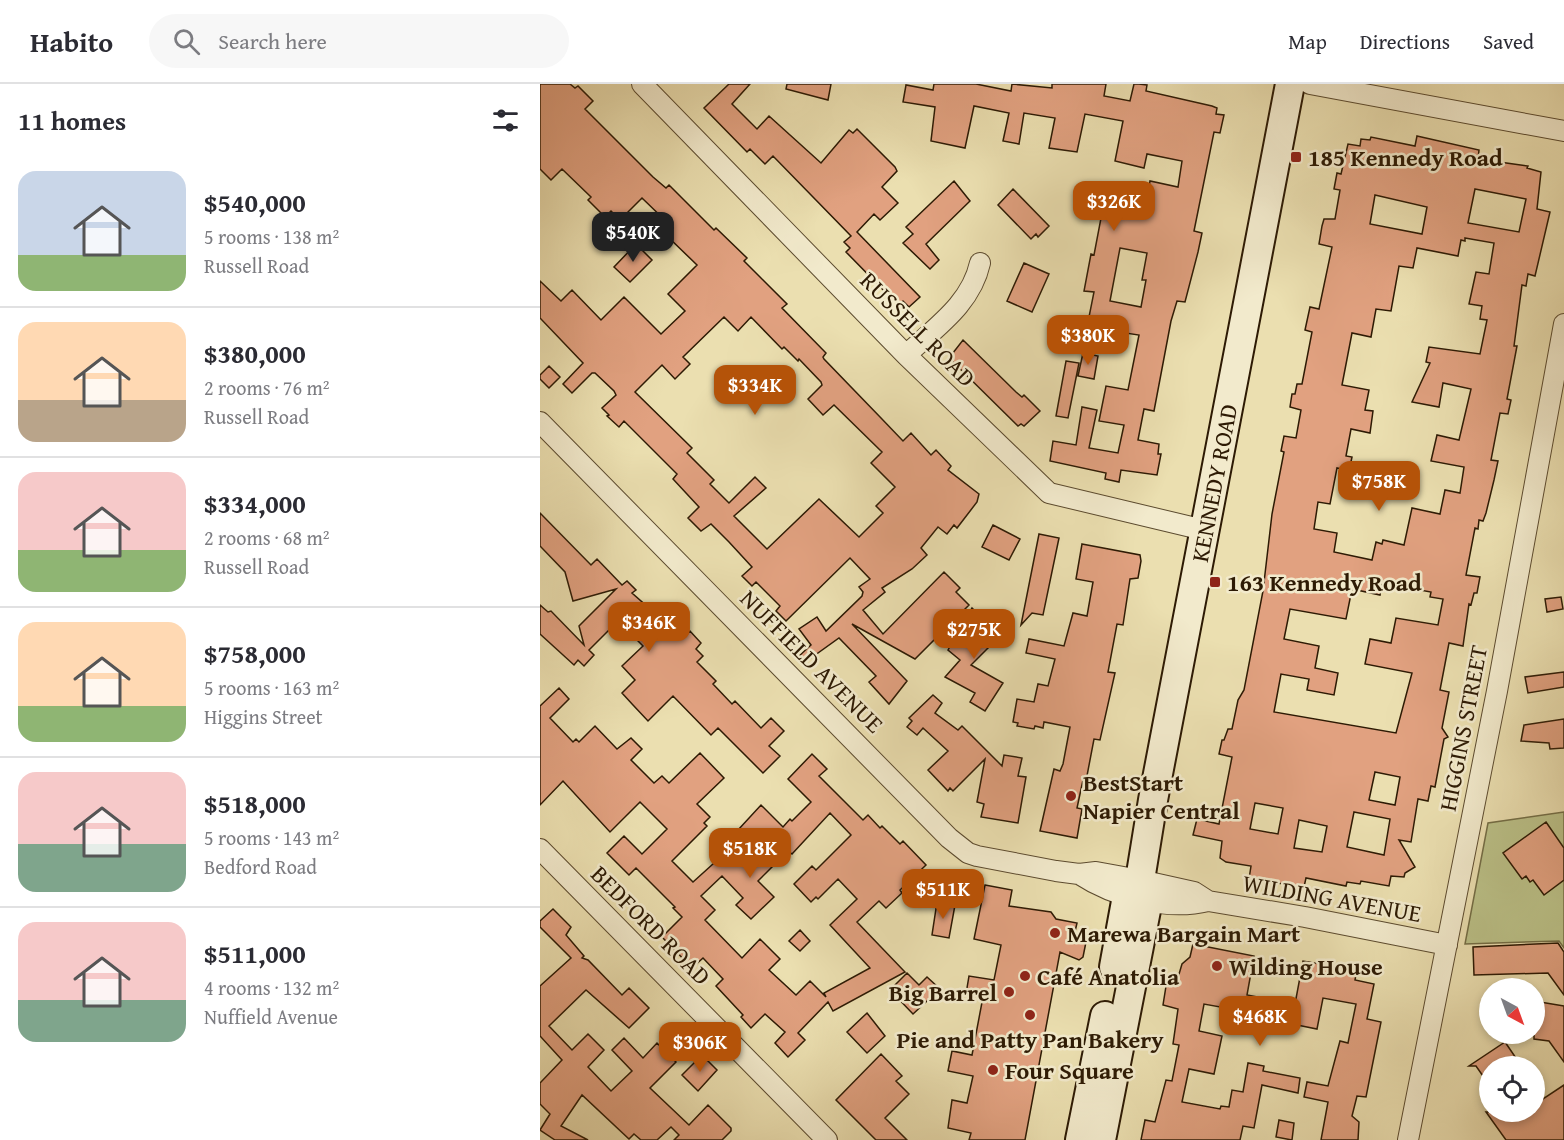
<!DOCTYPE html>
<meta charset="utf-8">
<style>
:root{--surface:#fff;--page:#f7f7f7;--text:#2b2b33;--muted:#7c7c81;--line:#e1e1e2;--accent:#b45309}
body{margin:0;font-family:"Gentium Book Plus",serif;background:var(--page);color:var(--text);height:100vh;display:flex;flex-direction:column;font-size:22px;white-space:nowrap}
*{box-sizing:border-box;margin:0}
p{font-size:20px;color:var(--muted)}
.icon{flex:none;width:33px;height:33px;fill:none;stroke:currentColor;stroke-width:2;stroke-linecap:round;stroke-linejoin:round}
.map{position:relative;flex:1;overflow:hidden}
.drawer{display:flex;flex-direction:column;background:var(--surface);width:540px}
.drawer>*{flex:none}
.needle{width:39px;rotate:139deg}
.tools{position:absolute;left:939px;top:894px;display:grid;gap:12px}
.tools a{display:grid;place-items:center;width:66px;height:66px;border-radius:50%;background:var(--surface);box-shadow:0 3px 9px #0003;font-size:30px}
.price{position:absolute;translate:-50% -51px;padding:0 14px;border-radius:12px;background:var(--accent);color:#fff;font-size:20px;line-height:39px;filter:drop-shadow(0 2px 3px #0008)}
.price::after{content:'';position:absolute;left:50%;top:36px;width:18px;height:14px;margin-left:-9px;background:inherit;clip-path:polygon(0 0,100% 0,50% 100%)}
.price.selected{background:#222;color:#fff}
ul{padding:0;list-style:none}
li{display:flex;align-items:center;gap:18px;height:150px;padding:0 18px}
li+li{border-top:2px solid var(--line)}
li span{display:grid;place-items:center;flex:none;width:168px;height:120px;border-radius:18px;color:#555}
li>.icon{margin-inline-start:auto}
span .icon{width:72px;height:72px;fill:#fffc;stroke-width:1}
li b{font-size:26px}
h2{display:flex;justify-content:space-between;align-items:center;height:72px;padding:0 18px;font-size:26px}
header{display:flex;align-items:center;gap:36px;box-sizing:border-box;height:84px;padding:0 30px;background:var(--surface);border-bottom:2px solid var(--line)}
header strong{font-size:28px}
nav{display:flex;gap:33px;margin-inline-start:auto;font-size:21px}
.search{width:420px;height:54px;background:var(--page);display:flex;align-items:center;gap:15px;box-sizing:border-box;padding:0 21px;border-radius:33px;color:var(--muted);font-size:22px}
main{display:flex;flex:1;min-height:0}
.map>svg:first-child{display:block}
</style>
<header>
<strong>Habito</strong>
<div class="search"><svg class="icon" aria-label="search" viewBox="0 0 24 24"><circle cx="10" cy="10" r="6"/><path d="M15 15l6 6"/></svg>Search here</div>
<nav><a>Map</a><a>Directions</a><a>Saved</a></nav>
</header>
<main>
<section class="drawer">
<h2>11 homes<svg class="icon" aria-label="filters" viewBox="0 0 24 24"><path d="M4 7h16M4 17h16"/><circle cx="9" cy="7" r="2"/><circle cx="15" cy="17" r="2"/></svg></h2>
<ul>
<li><span style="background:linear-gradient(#c9d6e8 70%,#8fb573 0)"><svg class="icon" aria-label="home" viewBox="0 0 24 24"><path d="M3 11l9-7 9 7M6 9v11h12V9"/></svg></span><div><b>$540,000</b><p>5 rooms · 138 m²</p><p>Russell Road</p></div></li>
<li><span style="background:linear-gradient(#ffd9b3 65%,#b9a48a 0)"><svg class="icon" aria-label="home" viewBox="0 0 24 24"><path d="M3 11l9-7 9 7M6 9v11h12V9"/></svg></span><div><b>$380,000</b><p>2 rooms · 76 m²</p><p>Russell Road</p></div></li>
<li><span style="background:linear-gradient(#f6c9c9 65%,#8fb573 0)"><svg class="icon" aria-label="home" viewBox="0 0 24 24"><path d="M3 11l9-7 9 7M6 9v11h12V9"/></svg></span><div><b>$334,000</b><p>2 rooms · 68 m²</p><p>Russell Road</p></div></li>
<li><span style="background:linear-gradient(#ffd9b3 70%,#8fb573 0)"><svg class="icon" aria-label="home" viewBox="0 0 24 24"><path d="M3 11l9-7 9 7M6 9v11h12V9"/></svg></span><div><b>$758,000</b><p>5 rooms · 163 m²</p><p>Higgins Street</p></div></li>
<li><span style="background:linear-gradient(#f6c9c9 60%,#7fa58c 0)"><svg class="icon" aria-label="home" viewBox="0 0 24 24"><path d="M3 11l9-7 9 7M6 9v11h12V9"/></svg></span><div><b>$518,000</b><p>5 rooms · 143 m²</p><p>Bedford Road</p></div></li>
<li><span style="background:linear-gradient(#f6c9c9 65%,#7fa58c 0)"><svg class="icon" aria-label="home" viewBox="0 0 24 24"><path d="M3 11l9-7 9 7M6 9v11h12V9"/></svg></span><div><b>$511,000</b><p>4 rooms · 132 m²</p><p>Nuffield Avenue</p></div></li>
</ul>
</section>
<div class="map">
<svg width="1024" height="1056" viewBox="0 0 1024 1056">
<rect width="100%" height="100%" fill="#ebdfb0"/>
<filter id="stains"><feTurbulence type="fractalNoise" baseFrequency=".00333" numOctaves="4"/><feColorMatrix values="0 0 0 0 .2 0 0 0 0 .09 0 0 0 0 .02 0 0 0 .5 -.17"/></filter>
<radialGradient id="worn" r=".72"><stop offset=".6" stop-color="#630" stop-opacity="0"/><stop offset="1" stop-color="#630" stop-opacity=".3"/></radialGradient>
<path fill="#bbc188" stroke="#746e46" stroke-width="1.5" d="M1024,728V864L1019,857L925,860L948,739Z"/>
<path fill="#e1a180" stroke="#2d1a04" stroke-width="1.5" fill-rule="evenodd" d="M0,0H30L35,4L38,2L53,17L45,25L113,93L126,104L129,101L174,146L176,144L207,174L204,177L247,220L242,224L286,269L283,273L284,275L341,334L363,357L371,349L391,371L396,366L411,382L408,386L439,410L437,418L417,444L414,441L407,450L398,443L381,464L387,471L372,485L342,504L345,508L323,526L343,550L404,488L420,504L416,508L429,521L375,575L312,540L367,597L349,620L329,598L336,592L299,554L264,579L259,572L271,561L259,545L277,533L286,547L322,512L323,508L319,503L330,495L310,474L246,537L236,527L240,522L216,498L212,502L202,492L212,483L189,458L171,440L161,447L148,434L159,423L133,395L137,390L84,337L79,343L67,332L69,331L62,324L76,311L74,307L55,289H52L32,309L23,300L43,279L0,234V197L21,217L32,206L61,236L84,213L121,250L145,227L128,210L157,181L126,151L133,144L102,114L80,136L71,127L65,133L48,116L51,113L22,85L11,96L0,85ZM184,233L198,247L211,233L242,265L244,263L258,277L259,275L281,298L282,301L268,315L283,331L294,321L342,368L331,379L355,403L336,422L343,429L319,453L279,415L227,465L194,432L226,404L215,393L189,419L170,400L174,396L147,369L152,364L95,308L122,281L135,295L150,280L143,273Z
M189,0H210L192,20L217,45L229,32L281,79L309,46L313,49L317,45L355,83L357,87L342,103L358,119L340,136L334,130L317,148L380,213L369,223L363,217L359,222L306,168L310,164L304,158L311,152L233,72L225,80L210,65L207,68L164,24Z
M247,0H291L288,16L246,5Z
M394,0H436L471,7L472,0L512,4V0H566L564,12L590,17L594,0H599L607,1L606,7L672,22L677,24L676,30L684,31L680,49L674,48L654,147L662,149L658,168L645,218L637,217L631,237L614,327L604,325L598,356L619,360L618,370H621L617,391L581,386L579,398L565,395L566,389L510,377L513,357L536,361L542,323L557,326L549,364L578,369L584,341L559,337L566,302L588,306L599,251L553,244L554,240L548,238L554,208L544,207L551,170L554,171L561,134L570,135L573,118L585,120L586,116L606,119L610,97L638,103L642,77L607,70L604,84L575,77L583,37L545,30L537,68L509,64L515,34L484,29L479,60L463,57L469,29L434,22L425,64L391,57L395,23L363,18L366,1L393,6ZM580,164L607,169L602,196H606L601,223L570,217Z
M877,52L939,66L938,75L988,82L987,84L1001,88L997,125L1010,128L995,192L988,190L986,202L982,201L974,262H977L967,315L971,316L968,330L960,329L951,376L958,377L954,396L946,429L943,437L939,436L938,445L935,444L926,491L940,493L937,509H934L931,521L929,520L923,562L909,559L900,606L909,608L902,644L908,653L904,655L895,703L891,702L888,717L878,715L871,758L859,756L875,783L865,789L864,793L851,792L849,802L821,797L820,800L807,798L806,802L766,794L764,803L709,795L711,782L686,778L680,774L682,757L653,751L657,735L679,740L692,673L679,670L682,656H684L688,645H692L698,616L704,606L723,507L732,430L744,368L741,367L744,352L756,354L761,326L750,323L752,310H755L757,300H762L772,248L765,246L770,223L779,225L792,163L779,160L782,142L784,135H795L800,106L794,105L797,89L801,90L808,60L820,62L821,55L830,56L831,53L875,62ZM935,105L986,115L979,148L928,139ZM835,111L887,123L882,150L830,140ZM925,154L954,159L949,190L936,188L929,220L942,222L940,235L947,236L940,270L889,263L886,278L890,279L872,318L899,323L903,299L931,305L919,356L897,351L891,377L924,383L920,409L905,406L900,430L872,424L864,461L843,456L842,460L836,458L832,476L794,468L797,449L774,445L778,418L790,420L797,384L809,387L812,373L806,372L811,345L830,349L833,327L825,326L829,306L802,301L812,249L831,253L836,225L851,227L859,182L873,184L877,164L918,172L921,156L925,157ZM842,499L891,508L890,513L903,515L898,541L856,534L851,559L830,555L825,580L872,589L856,649L734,628L741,590L769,595L767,606L794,611L798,589L775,584L779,562L744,555L750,525L806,535L812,505L840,511ZM835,688L860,693L855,721L829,716ZM715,719L743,724L738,750L710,745ZM814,728L850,735L844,771L807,763ZM759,736L787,742L782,768L754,764Z
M414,97L430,117L386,160L399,176L390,185L363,159L373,150L366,143Z
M473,105L509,142L498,153L496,150L491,155L458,121Z
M96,160L112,176L90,198L74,183Z
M484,179L509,190L492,228L467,217Z
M423,256L476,308L482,313L484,311L500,327L484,342L481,340L478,342L409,274Z
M543,269L558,272L554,295L538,292Z
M526,277L539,279L528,334L516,332Z
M9,282L20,293L9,304L0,295V291Z
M0,429L51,481L57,475L82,501L87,497L96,506L92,509L143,554L150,547L161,559L156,565L163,572L157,578L176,597L173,600L192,620L195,617L221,644L231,634L244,647L229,662L240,672L223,689L178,644L171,651L133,612L108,637L93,621L82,609L95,596L82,582L103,562L78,537L49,566L54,571L44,582L38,576L34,581L0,550V521L8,528L11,527L44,561L39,542L76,505L33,517L25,488L0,462Z
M453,441L480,455L469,476L442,463Z
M499,450L519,454L503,531L492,529L481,541Z
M542,460L600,471L601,477L598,494L590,495L583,541L577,540L568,588L575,589L560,656L554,655L546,697L543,696L537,724L542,725L537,754L500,747L514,685L520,687L523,680L530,643L504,638L503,644L495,642L494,645L477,642L478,639L473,638L477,615L494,618L498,600L508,602L515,575L486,569L489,555L524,562L533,529L547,532L553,498L536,495Z
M1021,513L1023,525L1007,528L1005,515Z
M432,524L460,552L431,581L463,599L445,627L430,618L435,609L405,593L420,576L408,566Z
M1024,588V603L988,609L985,593Z
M19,604L29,615L10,634L33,658L36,655L39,658L55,642L77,665L91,654L102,665L91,676L114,699L122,692L129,699L160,669L184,694L157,720L170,733L164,739L167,742L132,777L153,798L204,752L198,746L221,721L243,743L250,735L252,737L271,718L248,695L272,670L287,685L279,692L323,736L328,731L340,744L342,742L360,760L363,757L386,781L360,806L362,809L346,824L339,817L317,838L365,888L293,927L288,918L258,949L265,956L248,973L235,959L245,948L225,930L211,944L201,933L203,931L176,902L183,895L163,874L152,884L122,853L142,833L133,824L135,823L96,784L89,791L67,769L84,752L102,770L127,745L100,718L70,748L23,697L0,721V622ZM290,729L311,751L276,786L272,782L254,800L271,818L276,813L278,815L298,795L317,815L290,841L330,884L284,909L286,913L270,897L256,911L229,886L240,875L220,855L202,874L165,836L175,826L161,812L182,792L203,814L196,821L211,835L234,813L218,797L248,767L252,770Z
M393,611L402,619L395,629L418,646L422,642L462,682L464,671L482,674L478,692L486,693L478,739L441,733L444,720L437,718L445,675L413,707L410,704L408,707L388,686L408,667L383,644L377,651L367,643L372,637L369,634Z
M1024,635V664L1010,665L1009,659L981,657L984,641Z
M1006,738L1024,764V796L1004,811L993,796L990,798L986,792L982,795L963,769Z
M445,801L472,806L469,822L511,828L516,835L537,839L533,856L546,858L543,873L539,876L520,868L485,1056H429L431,1049L408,1044L412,1016L427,1019L433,992L408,987L412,967L432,971L443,913L426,910L429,892L454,896L461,861L434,855Z
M397,818L415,821L409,854L392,851Z
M13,825L31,843L26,851L44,872L42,874L48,876L82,911L89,904L109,924L89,944L46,906L9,942L32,966L48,950L64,966L48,983L71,1007L92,987L72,966L84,954L103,974L117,959L136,978L110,1004L149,1041L168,1021L191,1044V1047L182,1056H134L139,1051L131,1043L117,1056H101L94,1050L89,1055L42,1011L21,1042L48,1056H15L0,1046L10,1030L0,1020V999L22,976L0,952V902L31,874L0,843V837Z
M260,846L270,857L260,867L249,857Z
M1018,859L1024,868V911L1008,889L934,891L933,863Z
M653,860L714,872L707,911L755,920L763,877L817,886L815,896L834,900L827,935L841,938L826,1013L817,1012L812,1032L819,1038L818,1056H781L788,1018L764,1013L767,998L788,1002L800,957L808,959L816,920L783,914L777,945L752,940L753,936L664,920L659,947L682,952L674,990L649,985L642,1018L680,1025L681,1022L689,1023L692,1006L703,1008L708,979L724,982L723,987L760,994L758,1009L722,1001L714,1044L703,1042L700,1056H601L605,1036L615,1038L626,996L632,997L639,961L633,960L638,925L623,921L627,896L637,897L642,880L650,873Z
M367,889L379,901L387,893L400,905L373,930L350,906Z
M994,917L1024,922V978L1009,957L994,955Z
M327,929L345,952L327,969L307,948Z
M965,958L978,977L969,982H950V1002L936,982H929Z
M341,970L362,992L356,997L369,1010L345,1034L367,1056H336L296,1016Z
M162,971L177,986L158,1007L142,991Z
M1024,1001V1056H966L946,1028H994V1021Z
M739,1036L754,1039L752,1056L736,1053Z"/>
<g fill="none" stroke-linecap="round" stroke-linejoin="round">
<defs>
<path id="minor" d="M102,0L366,271L509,409L664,446
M770,0L1024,47
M366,271C396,243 431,220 440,179
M0,338L409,754L428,769L437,772L516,787L539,790L556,788L600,796L654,808L668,817L765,833L907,861
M0,765L287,1056
M539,790C574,813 627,827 668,817
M868,1056L957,607L1024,240"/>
<g id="secondary">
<path d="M574,883L587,812L600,796"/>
<path d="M540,1056L565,932"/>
<path id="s1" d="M561,1056L608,816L600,796L613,716L750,0"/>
</g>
</defs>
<use href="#minor" stroke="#5c4b2f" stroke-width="22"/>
<use href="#secondary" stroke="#2d1a04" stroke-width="32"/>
<use href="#minor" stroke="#f2eacc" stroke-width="20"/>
<use href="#secondary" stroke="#f2eacc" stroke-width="28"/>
</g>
<g fill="#8f2418" stroke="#f2eacc" stroke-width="2">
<rect x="750" y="67" width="12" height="12" rx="3"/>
<rect x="669" y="492" width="12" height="12" rx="3"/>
<circle cx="531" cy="712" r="6"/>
<circle cx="515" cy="849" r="6"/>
<circle cx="677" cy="882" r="6"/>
<circle cx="485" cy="892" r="6"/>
<circle cx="469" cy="908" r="6"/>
<circle cx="490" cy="931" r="6"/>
<circle cx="453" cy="986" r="6"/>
</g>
<g text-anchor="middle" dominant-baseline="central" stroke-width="5" stroke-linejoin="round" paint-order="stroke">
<g font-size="24" font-weight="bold" fill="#2d1a04" stroke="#f2eacc" text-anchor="start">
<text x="768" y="73">185 Kennedy Road</text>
<text x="687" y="498">163 Kennedy Road</text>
<text x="543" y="698">BestStart<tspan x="543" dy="28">Napier Central</tspan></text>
<text x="527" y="849">Marewa Bargain Mart</text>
<text x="689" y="882">Wilding House</text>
<text x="497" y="892">Café Anatolia</text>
<text x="457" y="908" text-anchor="end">Big Barrel</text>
<text x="490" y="955" text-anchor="middle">Pie and Patty Pan Bakery</text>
<text x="465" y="986">Four Square</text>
</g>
<g font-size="24" fill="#2d1a04" stroke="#f2eacc">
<text transform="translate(378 245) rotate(45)">RUSSELL ROAD</text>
<text stroke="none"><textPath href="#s1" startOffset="670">KENNEDY ROAD</textPath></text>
<text transform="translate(272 577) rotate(45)">NUFFIELD AVENUE</text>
<text transform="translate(923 644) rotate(-79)">HIGGINS STREET</text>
<text transform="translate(792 814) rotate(10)">WILDING AVENUE</text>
<text transform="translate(111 841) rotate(45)">BEDFORD ROAD</text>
</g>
</g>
<rect width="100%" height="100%" filter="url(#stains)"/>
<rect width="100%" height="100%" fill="url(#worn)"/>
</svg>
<div class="tools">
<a><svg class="needle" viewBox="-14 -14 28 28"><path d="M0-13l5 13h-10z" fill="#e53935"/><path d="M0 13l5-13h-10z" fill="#7c7c81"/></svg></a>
<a><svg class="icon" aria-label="locate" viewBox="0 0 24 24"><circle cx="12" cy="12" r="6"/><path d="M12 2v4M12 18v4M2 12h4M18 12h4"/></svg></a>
</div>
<b class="price" style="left:574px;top:148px">$326K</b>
<b class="price selected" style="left:93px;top:179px">$540K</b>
<b class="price" style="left:548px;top:282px">$380K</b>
<b class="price" style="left:215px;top:332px">$334K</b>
<b class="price" style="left:839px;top:428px">$758K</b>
<b class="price" style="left:109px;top:569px">$346K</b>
<b class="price" style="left:434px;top:576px">$275K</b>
<b class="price" style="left:210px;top:795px">$518K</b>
<b class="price" style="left:403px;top:836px">$511K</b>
<b class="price" style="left:720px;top:963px">$468K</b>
<b class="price" style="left:160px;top:989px">$306K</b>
</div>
</main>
